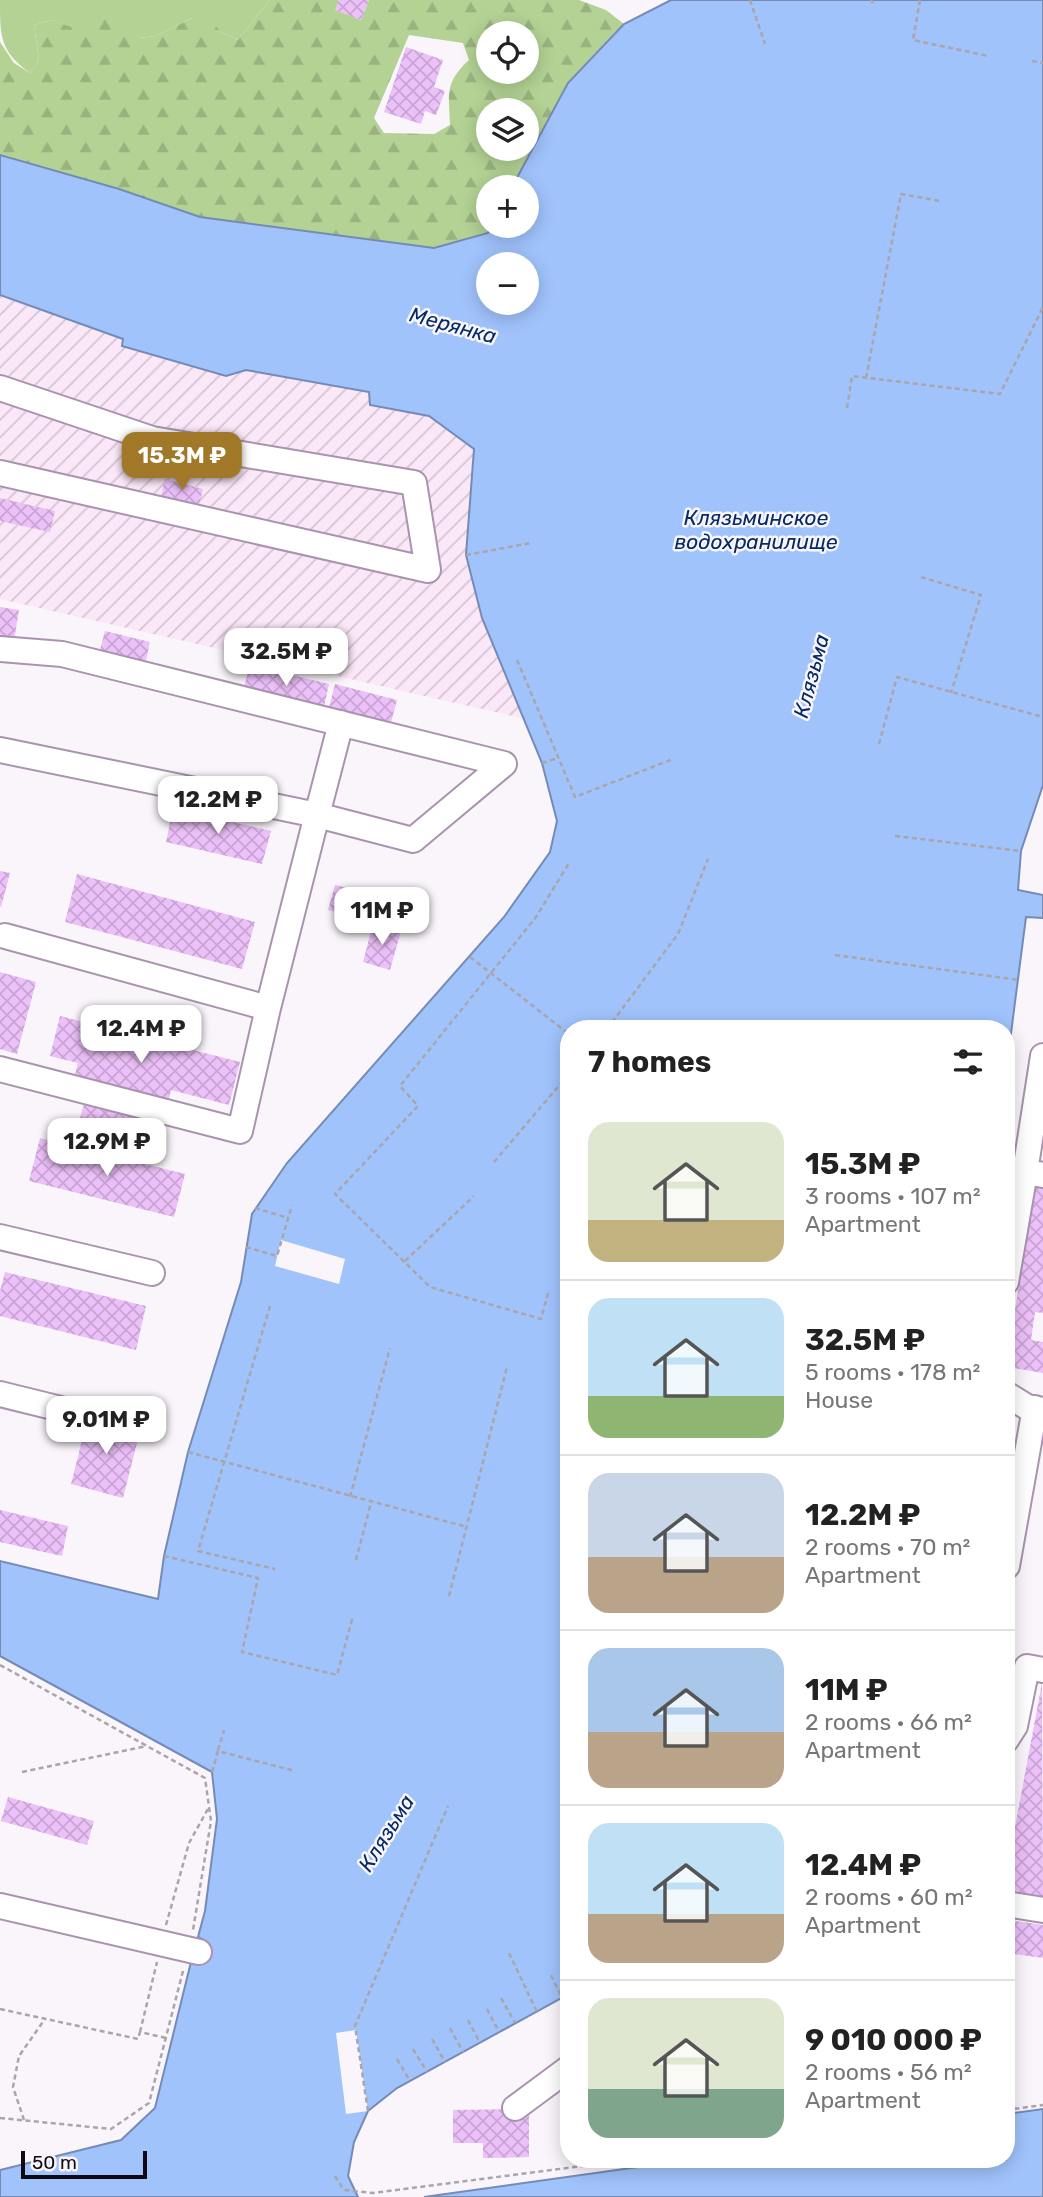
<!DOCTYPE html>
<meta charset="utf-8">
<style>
:root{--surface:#fff;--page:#f2f2f2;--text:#222;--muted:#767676;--line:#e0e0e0;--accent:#a17827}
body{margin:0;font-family:Rubik,sans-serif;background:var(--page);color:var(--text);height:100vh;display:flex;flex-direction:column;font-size:26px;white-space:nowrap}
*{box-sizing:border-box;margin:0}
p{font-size:23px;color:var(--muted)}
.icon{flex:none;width:38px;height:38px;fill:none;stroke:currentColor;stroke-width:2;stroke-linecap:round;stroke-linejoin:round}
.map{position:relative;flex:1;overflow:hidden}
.drawer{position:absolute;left:560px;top:1020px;width:455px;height:1148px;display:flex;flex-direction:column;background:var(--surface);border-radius:28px;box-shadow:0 4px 18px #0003}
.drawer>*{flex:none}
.fabs{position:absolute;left:476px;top:21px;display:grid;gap:14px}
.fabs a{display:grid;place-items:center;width:63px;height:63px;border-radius:50%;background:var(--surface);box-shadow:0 4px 18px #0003;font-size:35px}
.scale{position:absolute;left:21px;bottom:18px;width:126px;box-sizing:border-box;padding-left:7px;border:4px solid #100812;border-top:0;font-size:19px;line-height:24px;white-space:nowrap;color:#100812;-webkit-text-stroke:5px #faf5fb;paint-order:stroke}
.price{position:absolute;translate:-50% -60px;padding:0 16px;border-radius:14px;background:#fff;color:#222;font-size:23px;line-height:46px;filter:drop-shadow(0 2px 4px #0008)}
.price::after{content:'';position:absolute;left:50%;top:42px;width:21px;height:16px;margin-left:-10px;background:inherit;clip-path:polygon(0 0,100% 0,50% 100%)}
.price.current{background:var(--accent);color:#fff}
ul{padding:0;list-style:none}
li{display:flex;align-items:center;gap:21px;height:175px;padding:0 28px}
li+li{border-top:2px solid var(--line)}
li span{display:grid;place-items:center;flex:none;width:196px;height:140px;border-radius:21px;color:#555}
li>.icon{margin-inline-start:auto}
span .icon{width:84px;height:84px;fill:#fffc;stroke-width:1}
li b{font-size:30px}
h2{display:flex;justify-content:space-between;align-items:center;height:84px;padding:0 28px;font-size:30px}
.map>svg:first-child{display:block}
</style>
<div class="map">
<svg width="1043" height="2197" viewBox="0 0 1043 2197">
<defs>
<pattern id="industrial-furrows" width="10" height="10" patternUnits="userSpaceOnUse" patternTransform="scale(1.75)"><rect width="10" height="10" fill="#fae7f7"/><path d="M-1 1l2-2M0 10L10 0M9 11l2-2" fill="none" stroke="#d5c5d3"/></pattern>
<pattern id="forest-firs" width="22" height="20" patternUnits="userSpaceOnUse" patternTransform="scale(1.75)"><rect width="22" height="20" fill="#b3d294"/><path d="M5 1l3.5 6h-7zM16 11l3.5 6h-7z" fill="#99b37f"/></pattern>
<pattern id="building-cross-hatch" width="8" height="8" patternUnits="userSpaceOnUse" patternTransform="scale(1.75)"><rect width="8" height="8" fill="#ecc0f8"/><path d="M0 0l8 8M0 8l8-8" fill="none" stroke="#c9a4d4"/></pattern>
</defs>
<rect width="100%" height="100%" fill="#faf5fb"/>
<path fill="url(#industrial-furrows)" d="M0,295L123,339L122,347L226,376L246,370L370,392V405L429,416L474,449L466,555L482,618L525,719L0,599Z"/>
<path fill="#b3d294" d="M0,0H270L238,40L192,18L156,36L138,38L85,33L52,20L34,25L39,60L30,73C0,51 0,37 0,0Z"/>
<path fill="url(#forest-firs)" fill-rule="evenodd" d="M270,0H339L336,10L361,20L369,0H579L606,10L624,24L568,83L512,187H488V226H492L488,233L434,248L200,217L119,189L0,155V42L14,63L30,73L39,60L34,25L52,20L85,32L113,14L139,38L156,36L192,18H209L221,32L238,40ZM488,33H527V72H488ZM409,35L463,43L469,60C444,83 449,94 450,125L434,134L384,133L374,118ZM488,110H527V149H488Z"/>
<path fill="#a0c3fc" stroke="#758bb6" stroke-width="2" fill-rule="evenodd" d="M671,0H1043V785L1021,851L1018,890L1043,895V918L1026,917L1006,1072V1029H569V1994L397,2088L368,2111L354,2142L348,2176L358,2197H0V2170L121,2140L155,2108L191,1962L197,1963L204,1940L198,1937L205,1911L217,1819L212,1772L0,1656V1561L158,1599L164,1556L188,1452L241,1282L252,1214L287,1163L504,917L550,852L557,821L542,763L482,618L466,555L474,449L429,416L370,405L369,392L246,370L226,376L122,346L123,339L0,295V155L119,189L200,217L434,248L488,233L492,226H527V187H512L568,83L624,24ZM488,264H527V303H488Z
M1043,2109V2197H424L688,2160H1006V2114Z"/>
<path fill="#faf5fb" d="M281,1240L345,1259L339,1284L275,1266Z
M356,2030L368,2111L346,2114L336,2033Z"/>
<path fill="url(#building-cross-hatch)" d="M339,0H369L361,20L335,10Z
M406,47L443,60L434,87L445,91L436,115L425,111L421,124L384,112Z
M165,479L203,489L199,505L161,496Z
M0,498L55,511L50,532L0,521Z
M0,607L19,610L13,646L0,644Z
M105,631L150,642L144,669L98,658Z
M250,665L329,684L323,711L243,691Z
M335,684L397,700L389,730L327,715Z
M173,808L271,831L262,864L166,842Z
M0,871L10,873L1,907L0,906Z
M77,874L255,922L242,969L65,922Z
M335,885L395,900L388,925L328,910Z
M373,924L401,931L390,970L363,962Z
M0,972L36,982L17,1054L0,1049Z
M60,1016L240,1062L229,1105L171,1090L167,1106L73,1083L78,1063L50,1056Z
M84,1104L140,1118L134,1139L78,1125Z
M40,1138L185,1174L174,1217L29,1181Z
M1029,1186L1043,1189V1313L1035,1312L1031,1340L1043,1342V1373L1006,1367L1024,1252L1018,1251Z
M5,1272L146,1306L136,1350L0,1316V1291Z
M89,1413L141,1427L123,1498L71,1484Z
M0,1510L68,1526L62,1556L0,1542Z
M1042,1683L1043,1899L1006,1896V1847L1011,1848Z
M8,1797L94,1821L87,1845L1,1821Z
M1010,1920L1043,1925V1958L1006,1953Z
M529,2109V2157L483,2158V2143H453V2110Z"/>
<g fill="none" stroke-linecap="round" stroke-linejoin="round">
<defs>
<path id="minor" d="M0,388L152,439L414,483L428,570L0,473
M0,649L62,654L504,764L413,840L317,815L341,723
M0,750L317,815L268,1008L5,936
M0,1069L240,1131L268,1008
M1025,1172L1043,1056
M0,1237L152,1273
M1006,1282L1025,1172L1043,1175
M0,1394L69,1411
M1006,1394L1027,1407L1043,1410
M1007,1566L1035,1408
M1006,1740L1015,1726L1027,1667L1043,1670
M1006,1904L1043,1910
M0,1906L199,1952
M515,2108L569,2068"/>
</defs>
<use href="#minor" stroke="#a993af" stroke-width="28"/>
<path stroke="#aaa4ab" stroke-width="2.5" stroke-dasharray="5 3.5" stroke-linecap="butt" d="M750,0L765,44
M871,0L873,3
M920,0L913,40L988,56
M1032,61L1043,63
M866,378L901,194L940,201
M847,408L852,376L1000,394L1043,307
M466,555L531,543
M921,577L981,595L951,693
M517,660L575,797L673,759
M879,744L897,677L1043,717
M542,763L558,758
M895,836L1021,851
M835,955L1019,980
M470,957L569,1034
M607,1029L678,934L708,859
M494,1162L569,1074
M255,1208L288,1218
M246,1247L277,1256L292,1205
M405,1261L474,1196
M548,1293L541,1319L430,1287L335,1194L418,1106L400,1086L536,917L569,863
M270,1306L198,1551L275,1569
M188,1452L467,1527
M350,1497L390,1348
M164,1556L258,1578L242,1652L337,1675L353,1616
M356,1560L371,1503
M449,1596L507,1367
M0,1665L205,1778L211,1821L193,1930
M218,1750L224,1730
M22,1772L147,1746
M212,1772L218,1751L295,1771
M166,1925L189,1843L209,1807
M509,1953L537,2012
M568,1965L569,1967
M551,1975L562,1998
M501,1998L515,2023
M0,2009L138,2039L140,2032L166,2038
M487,2009L499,2032
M468,2020L480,2043
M450,2028L463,2052
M140,2032L157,1962
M432,2039L445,2062
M413,2049L427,2072
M397,2059L410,2081
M1006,2110L1043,2105
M368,2111L355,2026L448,1806
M0,2118L111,2129L149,2103L183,1971
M24,2120L13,2087L19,2056L45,2019
M335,2176L344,2190L373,2193L629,2160"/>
<use href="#minor" stroke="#fff" stroke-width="24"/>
</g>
<g text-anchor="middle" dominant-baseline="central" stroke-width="5" stroke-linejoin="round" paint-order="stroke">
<g font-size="21" font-style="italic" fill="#042b67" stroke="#faf5fb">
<text transform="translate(453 325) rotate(15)">Мерянка</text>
<text x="756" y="517">Клязьминское<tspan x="756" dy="24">водохранилище</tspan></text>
<text transform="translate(811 676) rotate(-75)">Клязьма</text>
<text transform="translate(386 1833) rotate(-58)">Клязьма</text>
</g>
</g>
</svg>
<div class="fabs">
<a><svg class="icon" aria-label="locate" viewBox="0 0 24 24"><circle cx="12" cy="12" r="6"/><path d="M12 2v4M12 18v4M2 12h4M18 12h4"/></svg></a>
<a><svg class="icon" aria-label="layers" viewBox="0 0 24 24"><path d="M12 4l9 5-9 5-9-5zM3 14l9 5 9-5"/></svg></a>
<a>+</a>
<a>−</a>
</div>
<div class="scale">50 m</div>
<b class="price current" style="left:182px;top:492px">15.3M ₽</b>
<b class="price" style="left:286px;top:688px">32.5M ₽</b>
<b class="price" style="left:218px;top:836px">12.2M ₽</b>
<b class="price" style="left:382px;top:947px">11M ₽</b>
<b class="price" style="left:141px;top:1065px">12.4M ₽</b>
<b class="price" style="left:107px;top:1178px">12.9M ₽</b>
<b class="price" style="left:106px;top:1456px">9.01M ₽</b>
<section class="drawer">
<h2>7 homes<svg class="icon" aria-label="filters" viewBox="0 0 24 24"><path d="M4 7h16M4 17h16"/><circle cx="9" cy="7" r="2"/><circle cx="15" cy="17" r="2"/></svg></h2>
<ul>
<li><span style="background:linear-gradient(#dfe7d0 70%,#c2b280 0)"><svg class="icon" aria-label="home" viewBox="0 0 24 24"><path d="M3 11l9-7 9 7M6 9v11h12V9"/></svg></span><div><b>15.3M ₽</b><p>3 rooms · 107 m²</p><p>Apartment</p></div></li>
<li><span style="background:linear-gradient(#bfe0f5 70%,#8fb573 0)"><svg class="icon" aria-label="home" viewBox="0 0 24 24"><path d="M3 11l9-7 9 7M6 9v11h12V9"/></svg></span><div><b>32.5M ₽</b><p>5 rooms · 178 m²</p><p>House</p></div></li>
<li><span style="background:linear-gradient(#c9d6e8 60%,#b9a48a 0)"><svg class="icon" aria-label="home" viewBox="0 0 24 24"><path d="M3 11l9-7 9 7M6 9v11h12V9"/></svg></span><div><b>12.2M ₽</b><p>2 rooms · 70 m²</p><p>Apartment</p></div></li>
<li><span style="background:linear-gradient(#a9c7e8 60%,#b9a48a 0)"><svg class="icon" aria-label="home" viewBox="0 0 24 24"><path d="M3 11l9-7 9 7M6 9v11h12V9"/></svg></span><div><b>11M ₽</b><p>2 rooms · 66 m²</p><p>Apartment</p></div></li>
<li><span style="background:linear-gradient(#bfe0f5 65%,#b9a48a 0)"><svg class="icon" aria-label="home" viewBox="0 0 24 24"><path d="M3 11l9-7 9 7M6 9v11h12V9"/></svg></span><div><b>12.4M ₽</b><p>2 rooms · 60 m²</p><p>Apartment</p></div></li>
<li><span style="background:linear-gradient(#dfe7d0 65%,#7fa58c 0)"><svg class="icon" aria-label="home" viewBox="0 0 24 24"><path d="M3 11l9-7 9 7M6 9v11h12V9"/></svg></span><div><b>9 010 000 ₽</b><p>2 rooms · 56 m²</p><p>Apartment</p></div></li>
</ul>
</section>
</div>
